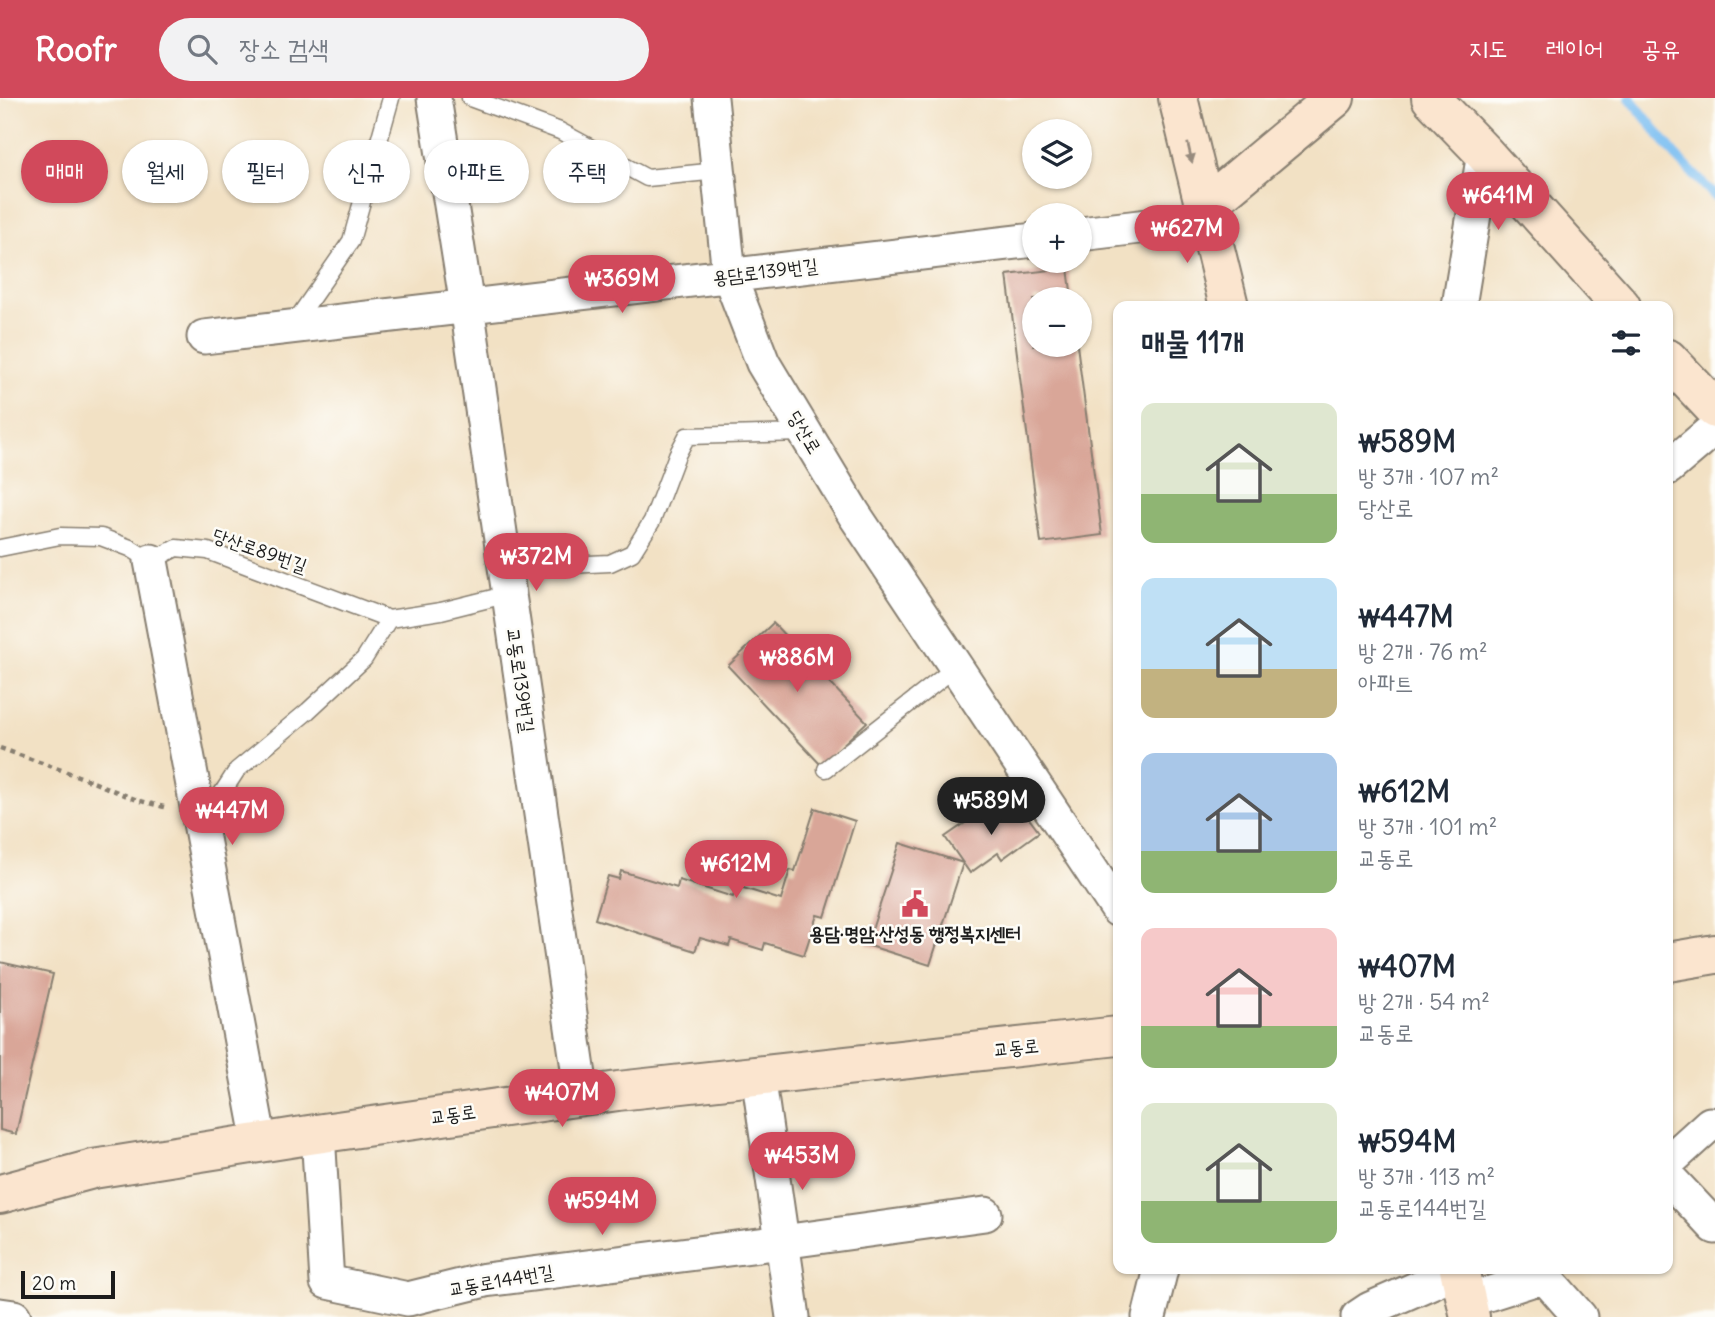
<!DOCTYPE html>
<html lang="ko">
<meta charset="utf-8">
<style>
:root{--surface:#fff;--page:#f2f2f3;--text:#1f2937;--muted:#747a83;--accent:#d1495b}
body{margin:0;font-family:Delius,"Poor Story",sans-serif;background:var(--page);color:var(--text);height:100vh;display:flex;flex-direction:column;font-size:26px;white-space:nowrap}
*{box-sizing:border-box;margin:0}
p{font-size:23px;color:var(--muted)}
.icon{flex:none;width:38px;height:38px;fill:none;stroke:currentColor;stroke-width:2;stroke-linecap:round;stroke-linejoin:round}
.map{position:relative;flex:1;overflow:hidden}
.panel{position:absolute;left:1113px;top:203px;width:560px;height:973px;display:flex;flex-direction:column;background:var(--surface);border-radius:14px;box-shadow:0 2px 5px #0004}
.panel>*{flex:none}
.top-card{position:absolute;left:21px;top:42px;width:665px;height:63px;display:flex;gap:14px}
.buttons{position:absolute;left:1022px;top:21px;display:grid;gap:14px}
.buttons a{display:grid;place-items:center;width:70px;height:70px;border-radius:50%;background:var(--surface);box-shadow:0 2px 5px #0004;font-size:35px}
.scale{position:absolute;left:21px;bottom:18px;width:94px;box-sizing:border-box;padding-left:7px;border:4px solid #1c1c1c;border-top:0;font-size:19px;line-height:24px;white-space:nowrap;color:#1c1c1c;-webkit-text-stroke:5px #fdfcf7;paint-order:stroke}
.price{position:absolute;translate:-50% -60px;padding:0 16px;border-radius:24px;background:var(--accent);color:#fff;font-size:23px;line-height:46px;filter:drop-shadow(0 2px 4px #0008)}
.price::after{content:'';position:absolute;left:50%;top:42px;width:21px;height:16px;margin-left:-10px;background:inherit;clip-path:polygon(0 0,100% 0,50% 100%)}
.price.selected{background:#222;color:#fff}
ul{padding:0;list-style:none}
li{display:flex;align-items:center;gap:21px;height:175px;padding:0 28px}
li span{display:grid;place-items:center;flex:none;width:196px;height:140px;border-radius:14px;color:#555}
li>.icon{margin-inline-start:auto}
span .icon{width:84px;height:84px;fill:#fffc;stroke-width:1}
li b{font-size:30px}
h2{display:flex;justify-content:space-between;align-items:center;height:84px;padding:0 28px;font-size:30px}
.pill{padding:0 24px;border-radius:32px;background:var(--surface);box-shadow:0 2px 5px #0004;font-size:24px;line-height:63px}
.pill.selected{background:var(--accent);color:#fff}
header{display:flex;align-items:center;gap:42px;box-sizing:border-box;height:98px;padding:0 35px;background:var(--accent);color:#fff}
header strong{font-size:33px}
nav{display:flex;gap:38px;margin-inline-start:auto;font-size:24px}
.search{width:490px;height:63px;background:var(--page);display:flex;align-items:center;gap:18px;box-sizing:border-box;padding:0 24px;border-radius:38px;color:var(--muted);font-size:26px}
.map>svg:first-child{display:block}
</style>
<header>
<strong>Roofr</strong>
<div class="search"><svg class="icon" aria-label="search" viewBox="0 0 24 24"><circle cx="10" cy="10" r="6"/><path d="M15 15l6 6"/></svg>장소 검색</div>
<nav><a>지도</a><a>레이어</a><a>공유</a></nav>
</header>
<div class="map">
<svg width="1715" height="1219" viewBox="0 0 1715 1219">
<rect width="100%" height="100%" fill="#fdfcf7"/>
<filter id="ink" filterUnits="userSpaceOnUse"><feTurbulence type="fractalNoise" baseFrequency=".0143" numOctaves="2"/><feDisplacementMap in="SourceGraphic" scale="14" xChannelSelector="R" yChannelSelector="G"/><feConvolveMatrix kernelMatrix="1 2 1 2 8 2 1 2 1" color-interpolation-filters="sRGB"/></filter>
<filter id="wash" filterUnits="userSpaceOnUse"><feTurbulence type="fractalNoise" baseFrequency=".00686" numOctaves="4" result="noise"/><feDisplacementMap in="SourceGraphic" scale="28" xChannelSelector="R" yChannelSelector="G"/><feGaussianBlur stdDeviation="1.57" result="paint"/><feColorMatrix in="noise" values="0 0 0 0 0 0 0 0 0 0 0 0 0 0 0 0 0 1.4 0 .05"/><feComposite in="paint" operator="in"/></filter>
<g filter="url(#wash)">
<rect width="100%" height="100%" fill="#f2e1c4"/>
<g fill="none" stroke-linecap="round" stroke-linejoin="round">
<path stroke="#7dbff2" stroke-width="10" d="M1630,0L1675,57L1715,98"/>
</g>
<g id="blocks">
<path fill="#d9a698" d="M1068,170L1072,201H1034V247H1077L1102,437L1041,445L1007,177Z
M773,525L867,624L821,667L728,568Z
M1019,707L1039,734L1002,761L998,755L970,775L945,739L984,712L993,725Z
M815,710L855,723L825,819L817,817L804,857L765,845L763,852L731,842L729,848L700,840L695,853L595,821L608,778L619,781L621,773L677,790L679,782L733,799L737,788L781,802L790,772L795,773Z
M900,745L963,765L930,867L867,847Z
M0,864L53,876L16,1036L0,1032Z"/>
</g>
</g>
<g filter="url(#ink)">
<use href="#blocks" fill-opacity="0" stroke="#877e70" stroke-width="2"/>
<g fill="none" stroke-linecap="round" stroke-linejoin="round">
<defs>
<path id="lane" d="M470,0L560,33L647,80L718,73
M293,227L351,143L391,0
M0,450L60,438L101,439L130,450L151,463L176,450L208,453L389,521L441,513L509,496
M505,470L610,465L632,455L652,423L677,357L687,338L805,335
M826,671L956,569
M202,726L237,672L308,613L364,561L389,521"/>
<path id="street" d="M434,0L467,208L582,998
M711,0L729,177L763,265L854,416L1118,812
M1080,136L1207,121
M1459,208L1484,55
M204,239L1034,142
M1668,370L1715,330
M151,463L260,1045
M758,977L793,1219
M318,1035L327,1184L408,1201L485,1182L782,1144L985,1116
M1668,1064L1710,1026
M1668,1079L1715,1129
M1466,1203L1544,1178L1580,1219
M0,1217L14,1219
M1149,1219L1161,1171
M1358,1219L1370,1211L1459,1172"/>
<path id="secondary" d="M1178,0L1229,208
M1431,0L1484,55L1621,208
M1203,110L1335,0
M1668,261L1715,311
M1668,864L1715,856
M0,1096L93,1071L309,1037L618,993L1118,938
M1459,1171L1470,1219"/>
</defs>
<use href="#lane" stroke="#877e70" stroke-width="19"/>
<use href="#street" stroke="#877e70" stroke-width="37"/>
<use href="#secondary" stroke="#877e70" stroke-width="42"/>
<path stroke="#877e70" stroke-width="4.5" stroke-dasharray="5 5" stroke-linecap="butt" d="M0,650L78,678L137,702L164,709"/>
<use href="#lane" stroke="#fff" stroke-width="16"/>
<use href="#street" stroke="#fff" stroke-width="33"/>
<use href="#secondary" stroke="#fbe5cf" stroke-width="38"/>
</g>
<defs><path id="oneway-solid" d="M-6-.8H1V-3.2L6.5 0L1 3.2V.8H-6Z" transform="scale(1.75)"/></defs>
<use fill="#978b7e" href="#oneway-solid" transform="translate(1190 55) rotate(77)"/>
</g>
<defs>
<symbol id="civic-bare" viewBox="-9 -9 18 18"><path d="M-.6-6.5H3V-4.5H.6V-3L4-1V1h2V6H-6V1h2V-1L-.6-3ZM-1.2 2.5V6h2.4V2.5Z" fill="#d1495b" stroke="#fdfcf7" stroke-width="2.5" paint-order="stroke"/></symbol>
</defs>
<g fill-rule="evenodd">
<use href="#civic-bare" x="896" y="787" width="38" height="38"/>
</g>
<g text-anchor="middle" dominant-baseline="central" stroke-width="5" stroke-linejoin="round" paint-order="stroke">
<g font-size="19" fill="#1c1c1c" stroke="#fdfcf7">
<text transform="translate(765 173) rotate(-7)">용담로139번길</text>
<text transform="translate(805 334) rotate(59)">당산로</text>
<text transform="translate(260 452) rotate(19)">당산로89번길</text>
<text transform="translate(521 582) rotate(82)">교동로139번길</text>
<text transform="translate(1016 949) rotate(-6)">교동로</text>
<text transform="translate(453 1016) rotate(-8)">교동로</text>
<text transform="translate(501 1182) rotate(-10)">교동로144번길</text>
</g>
<g font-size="19" font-weight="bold" fill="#1c1c1c" stroke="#fdfcf7">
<text x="915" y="835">용담·명암·산성동 행정복지센터</text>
</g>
</g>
</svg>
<div class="buttons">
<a><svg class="icon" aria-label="layers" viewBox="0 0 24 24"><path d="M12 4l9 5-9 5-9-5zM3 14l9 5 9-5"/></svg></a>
<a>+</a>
<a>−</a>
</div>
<div class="scale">20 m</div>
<b class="price" style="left:1498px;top:134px">₩641M</b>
<b class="price" style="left:1187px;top:167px">₩627M</b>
<b class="price" style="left:622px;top:217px">₩369M</b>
<b class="price" style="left:536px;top:495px">₩372M</b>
<b class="price" style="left:797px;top:596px">₩886M</b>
<b class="price selected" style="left:991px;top:739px">₩589M</b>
<b class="price" style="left:232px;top:749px">₩447M</b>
<b class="price" style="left:736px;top:802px">₩612M</b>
<b class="price" style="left:562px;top:1031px">₩407M</b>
<b class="price" style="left:802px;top:1094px">₩453M</b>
<b class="price" style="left:602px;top:1139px">₩594M</b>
<div class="top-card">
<a class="pill selected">매매</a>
<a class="pill">월세</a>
<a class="pill">필터</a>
<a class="pill">신규</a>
<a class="pill">아파트</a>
<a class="pill">주택</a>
</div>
<section class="panel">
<h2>매물 11개<svg class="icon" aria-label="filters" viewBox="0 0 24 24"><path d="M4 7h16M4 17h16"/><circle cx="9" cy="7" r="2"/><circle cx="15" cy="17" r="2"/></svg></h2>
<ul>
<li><span style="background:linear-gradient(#dfe7d0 65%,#8fb573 0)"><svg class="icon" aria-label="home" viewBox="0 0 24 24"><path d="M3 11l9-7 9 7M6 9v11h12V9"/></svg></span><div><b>₩589M</b><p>방 3개 · 107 m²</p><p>당산로</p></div></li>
<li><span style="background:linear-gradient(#bfe0f5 65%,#c2b280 0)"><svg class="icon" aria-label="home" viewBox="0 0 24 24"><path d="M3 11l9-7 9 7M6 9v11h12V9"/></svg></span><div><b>₩447M</b><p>방 2개 · 76 m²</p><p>아파트</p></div></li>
<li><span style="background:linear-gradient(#a9c7e8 70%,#8fb573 0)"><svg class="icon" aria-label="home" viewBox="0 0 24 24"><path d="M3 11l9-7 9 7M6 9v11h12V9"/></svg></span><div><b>₩612M</b><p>방 3개 · 101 m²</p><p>교동로</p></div></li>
<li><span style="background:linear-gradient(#f6c9c9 70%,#8fb573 0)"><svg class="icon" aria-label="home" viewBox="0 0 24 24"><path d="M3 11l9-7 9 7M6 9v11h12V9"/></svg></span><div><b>₩407M</b><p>방 2개 · 54 m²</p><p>교동로</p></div></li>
<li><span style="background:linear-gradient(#dfe7d0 70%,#8fb573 0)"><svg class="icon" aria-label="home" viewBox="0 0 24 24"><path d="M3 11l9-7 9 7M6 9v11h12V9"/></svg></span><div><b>₩594M</b><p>방 3개 · 113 m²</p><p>교동로144번길</p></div></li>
</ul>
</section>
</div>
